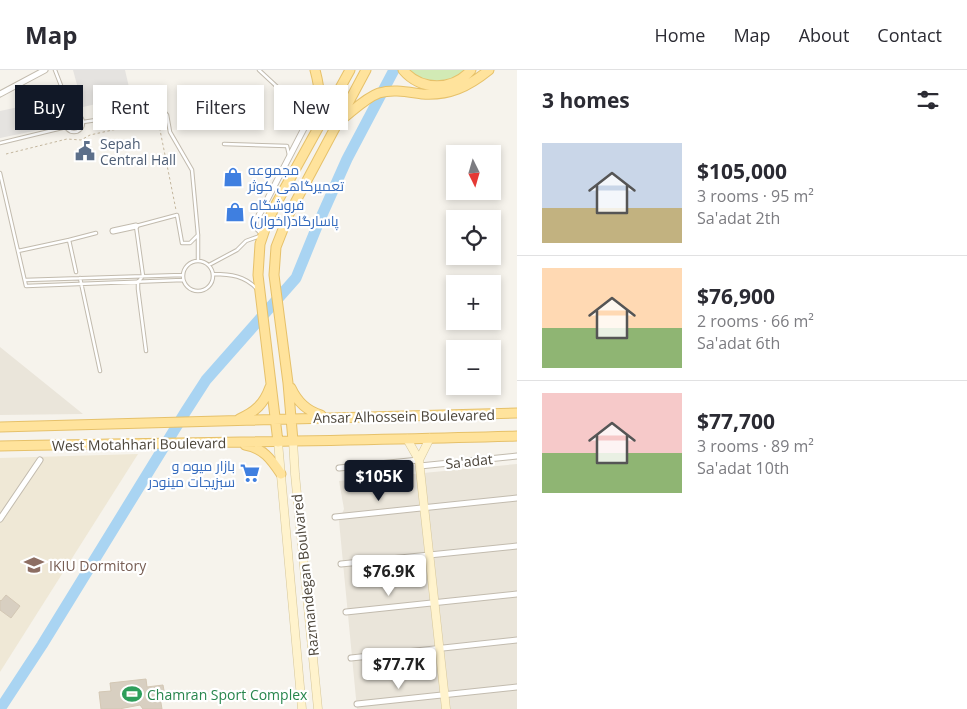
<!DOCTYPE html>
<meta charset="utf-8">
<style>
:root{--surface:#fff;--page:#f2f2f3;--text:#2b2b33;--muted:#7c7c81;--line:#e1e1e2;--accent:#111827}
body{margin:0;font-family:"Open Sans",Cairo,sans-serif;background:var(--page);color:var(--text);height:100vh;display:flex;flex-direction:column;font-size:19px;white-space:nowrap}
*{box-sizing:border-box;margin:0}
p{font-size:16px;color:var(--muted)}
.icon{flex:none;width:28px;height:28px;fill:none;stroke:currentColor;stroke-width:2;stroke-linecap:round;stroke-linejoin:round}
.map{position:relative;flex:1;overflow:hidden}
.panel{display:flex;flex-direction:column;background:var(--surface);width:450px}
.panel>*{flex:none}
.banner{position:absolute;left:15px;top:15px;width:426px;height:45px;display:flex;gap:10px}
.needle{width:32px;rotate:175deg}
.fabs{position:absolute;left:446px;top:75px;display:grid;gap:10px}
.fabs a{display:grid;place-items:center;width:55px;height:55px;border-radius:0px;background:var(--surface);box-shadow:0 2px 8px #0003;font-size:25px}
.price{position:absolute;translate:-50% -42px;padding:0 11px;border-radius:5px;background:#fff;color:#222;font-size:16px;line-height:32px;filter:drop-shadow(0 1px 2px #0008)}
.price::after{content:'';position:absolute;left:50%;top:30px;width:15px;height:11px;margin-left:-8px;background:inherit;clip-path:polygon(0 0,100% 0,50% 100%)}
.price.active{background:var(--accent);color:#fff}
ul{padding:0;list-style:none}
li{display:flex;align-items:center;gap:15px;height:125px;padding:0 25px}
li+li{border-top:1px solid var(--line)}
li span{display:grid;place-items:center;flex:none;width:140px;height:100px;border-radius:0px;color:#555}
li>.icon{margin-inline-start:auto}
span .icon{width:60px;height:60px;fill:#fffc;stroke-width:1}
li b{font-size:21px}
h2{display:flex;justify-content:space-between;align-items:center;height:60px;padding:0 25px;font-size:21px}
.pill{padding:0 18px;border-radius:0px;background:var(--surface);box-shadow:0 2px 8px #0003;font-size:18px;line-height:45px}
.pill.active{background:var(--accent);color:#fff}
header{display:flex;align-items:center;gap:30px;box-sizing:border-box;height:70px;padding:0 25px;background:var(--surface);border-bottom:1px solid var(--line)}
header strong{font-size:24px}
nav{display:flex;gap:28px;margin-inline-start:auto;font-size:18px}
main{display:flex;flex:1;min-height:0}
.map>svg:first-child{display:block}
</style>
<header>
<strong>Map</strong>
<nav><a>Home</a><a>Map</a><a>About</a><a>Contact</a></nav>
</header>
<main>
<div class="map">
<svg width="517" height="639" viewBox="0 0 517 639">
<rect width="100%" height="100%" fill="#f6f3ec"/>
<path fill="#eae5da" d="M0,277L83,344L0,345Z
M517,394V639H357L339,451L344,439L339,411Z"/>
<path fill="#efe8d6" d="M138,384L0,602V388Z"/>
<path fill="#d2eab5" d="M406,0H467C445,16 429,15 406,0Z
M261,17L263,54L240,55L239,18Z"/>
<path fill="#e5e3e0" d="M73,0H125L131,26L83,37Z
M51,30L58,56L0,68V41Z"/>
<path fill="#a9d4f2" d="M221,15L224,58L192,60L189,18Z"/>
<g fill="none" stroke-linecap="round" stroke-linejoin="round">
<path stroke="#a9d4f2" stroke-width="11" d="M0,639L42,575L186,341L206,310L296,208L318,154L347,89L394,0"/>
</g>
<path fill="#d8cfc1" stroke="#d3c7b4" d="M6,525L20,536L11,548L0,540V530L1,531Z
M146,609L147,617L163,615L165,626L160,627L162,639H143L140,635L119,639H101L99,622L111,621L110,613Z"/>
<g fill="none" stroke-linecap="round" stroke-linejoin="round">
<defs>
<path id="lane" d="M55,0L72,44
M259,0L301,39L307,51
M65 53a9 9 0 1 1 18 0a9 9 0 1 1-18 0Z
M83,52L163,40L167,45L170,62L192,100L198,165V190
M0,73L66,57
M224,74L287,76L289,85
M0,103L26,216L183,210
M18,181L69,170
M183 206a15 15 0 1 1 30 0a15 15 0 1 1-30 0Z
M209,195L237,180L246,171L260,166
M76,202L69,170L96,163
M213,204C231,204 245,206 257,219
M80,208L100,301
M25,210L182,205
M146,281L138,219V212L143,206L136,156L177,145L182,173H190L198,165"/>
<path id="street" d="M0,24L45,0
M113,161L136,156
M263,164L254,155L312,43
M420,396L517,386
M339,398L419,390
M335,447L517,428
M0,449L40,390
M341,494L517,476
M346,542L517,524
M351,588L517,570
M357,634L517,617"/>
<path id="secondary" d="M407,369L419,390L446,639
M293,371L295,404L318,639
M278,372L302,639
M419,390L430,368"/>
<path id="primary" d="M315,0C320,18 322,36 316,54
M403,0C421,21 453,21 471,0
M341,50C353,41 365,28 379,23C393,19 407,22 422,24C449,26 468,17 489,0
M291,318C297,331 307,341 321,345
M239,349C255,342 264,334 270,317
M0,357L517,343
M293,371L288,313L274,205L276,177L289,144L366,0
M278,372L258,205L260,174L266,156L275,136L350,0
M245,375C263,378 271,389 281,404
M0,376C172,373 345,371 517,366"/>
</defs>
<use href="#lane" stroke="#c2bbae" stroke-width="4.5"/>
<use href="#street" stroke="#c2bbae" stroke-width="7"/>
<use href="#secondary" stroke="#d6c79b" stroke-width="9"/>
<use href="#primary" stroke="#e6c16a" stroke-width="11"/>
<path stroke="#c4b79f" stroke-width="1" stroke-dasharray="2.5 2.5" stroke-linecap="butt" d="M6,84L67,69L81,70L90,65L158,50L176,140"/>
<use href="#lane" stroke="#fff" stroke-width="2.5"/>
<use href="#street" stroke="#fff" stroke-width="5"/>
<use href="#secondary" stroke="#fff3cd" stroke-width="8"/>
<use href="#primary" stroke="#ffe39c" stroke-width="9"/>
</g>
<defs>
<symbol id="civic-bare" viewBox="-9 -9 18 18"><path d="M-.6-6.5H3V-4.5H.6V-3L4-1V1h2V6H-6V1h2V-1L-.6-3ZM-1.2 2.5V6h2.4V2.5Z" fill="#5c6f8a" stroke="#fff" stroke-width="2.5" paint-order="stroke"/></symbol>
<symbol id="shop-bare" viewBox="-9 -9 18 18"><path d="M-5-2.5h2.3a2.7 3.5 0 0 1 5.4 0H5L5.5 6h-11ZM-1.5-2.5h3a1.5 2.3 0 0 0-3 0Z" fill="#3f7fe0" stroke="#fff" stroke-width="2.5" paint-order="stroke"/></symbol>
<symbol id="supermarket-bare" viewBox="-9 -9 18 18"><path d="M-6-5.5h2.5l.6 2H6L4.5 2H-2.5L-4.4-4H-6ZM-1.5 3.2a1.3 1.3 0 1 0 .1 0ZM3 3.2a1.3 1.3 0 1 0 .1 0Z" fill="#3f7fe0" stroke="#fff" stroke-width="2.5" paint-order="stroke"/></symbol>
<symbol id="university-bare" viewBox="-9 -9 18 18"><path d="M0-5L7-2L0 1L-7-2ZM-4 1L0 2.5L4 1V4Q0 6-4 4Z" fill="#8d6e63" stroke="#fff" stroke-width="2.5" paint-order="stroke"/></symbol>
<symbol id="stadium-bare" viewBox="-9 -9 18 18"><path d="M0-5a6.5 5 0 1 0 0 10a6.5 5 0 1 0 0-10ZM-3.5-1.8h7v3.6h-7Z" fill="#2e9e5b" stroke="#fff" stroke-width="2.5" paint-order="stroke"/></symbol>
</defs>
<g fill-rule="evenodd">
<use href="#civic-bare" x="71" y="67" width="28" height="28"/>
<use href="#shop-bare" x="219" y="93" width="28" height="28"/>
<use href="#shop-bare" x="221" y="128" width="28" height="28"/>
<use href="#supermarket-bare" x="236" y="389" width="28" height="28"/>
<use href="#university-bare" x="20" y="481" width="28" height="28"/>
<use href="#stadium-bare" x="118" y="610" width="28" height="28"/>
</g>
<g text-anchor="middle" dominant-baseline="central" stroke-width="4.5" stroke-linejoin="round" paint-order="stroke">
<g font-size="14" fill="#4e5e75" stroke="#fff" text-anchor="start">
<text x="100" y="73">Sepah<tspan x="100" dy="16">Central Hall</tspan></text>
</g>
<g font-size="14" fill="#366cbe" stroke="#fff" text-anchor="start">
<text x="248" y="99">مجموعه<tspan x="248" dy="16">تعمیرگاهی کوثر</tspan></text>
<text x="250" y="134">فروشگاه<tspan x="250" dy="16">پاسارگاد(اخوان)</tspan></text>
<text x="235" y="395" text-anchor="end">بازار میوه و<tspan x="235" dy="16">سبزیجات مینودر</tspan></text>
</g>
<g font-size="14" fill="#4b4439" stroke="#fff">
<text transform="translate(404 346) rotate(-1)">Ansar Alhossein Boulevared</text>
<text transform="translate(139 374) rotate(-1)">West Motahhari Boulevard</text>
<text transform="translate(469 391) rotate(-6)">Sa'adat</text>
<text transform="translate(305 505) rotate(-96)">Razmandegan Boulvared</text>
</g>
<g font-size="14" fill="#785e54" stroke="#fff" text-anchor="start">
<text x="49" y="495">IKIU Dormitory</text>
</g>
<g font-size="14" fill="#27864d" stroke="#fff" text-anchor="start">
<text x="147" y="624">Chamran Sport Complex</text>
</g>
</g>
</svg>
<div class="fabs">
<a><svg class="needle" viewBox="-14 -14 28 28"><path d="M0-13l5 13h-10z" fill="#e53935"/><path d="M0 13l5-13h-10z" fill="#7c7c81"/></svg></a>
<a><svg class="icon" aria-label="locate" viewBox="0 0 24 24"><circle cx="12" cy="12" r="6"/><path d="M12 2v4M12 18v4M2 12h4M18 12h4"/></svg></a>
<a>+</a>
<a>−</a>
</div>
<b class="price active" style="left:379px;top:432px">$105K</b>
<b class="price" style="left:389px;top:527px">$76.9K</b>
<b class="price" style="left:399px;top:620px">$77.7K</b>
<div class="banner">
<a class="pill active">Buy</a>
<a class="pill">Rent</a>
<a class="pill">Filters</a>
<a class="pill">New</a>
</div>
</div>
<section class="panel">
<h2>3 homes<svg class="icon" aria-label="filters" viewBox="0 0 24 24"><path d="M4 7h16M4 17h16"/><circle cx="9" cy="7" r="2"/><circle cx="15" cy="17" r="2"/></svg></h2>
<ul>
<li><span style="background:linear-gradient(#c9d6e8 65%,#c2b280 0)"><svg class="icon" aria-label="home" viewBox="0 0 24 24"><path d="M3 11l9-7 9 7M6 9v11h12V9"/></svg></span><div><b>$105,000</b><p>3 rooms · 95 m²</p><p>Sa'adat 2th</p></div></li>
<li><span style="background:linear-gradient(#ffd9b3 60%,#8fb573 0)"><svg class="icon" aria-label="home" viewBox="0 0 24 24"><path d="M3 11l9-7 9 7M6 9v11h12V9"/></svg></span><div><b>$76,900</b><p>2 rooms · 66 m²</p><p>Sa'adat 6th</p></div></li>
<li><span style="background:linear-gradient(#f6c9c9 60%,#8fb573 0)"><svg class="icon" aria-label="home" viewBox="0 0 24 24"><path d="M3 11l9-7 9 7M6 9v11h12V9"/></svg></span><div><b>$77,700</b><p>3 rooms · 89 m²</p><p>Sa'adat 10th</p></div></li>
</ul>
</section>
</main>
